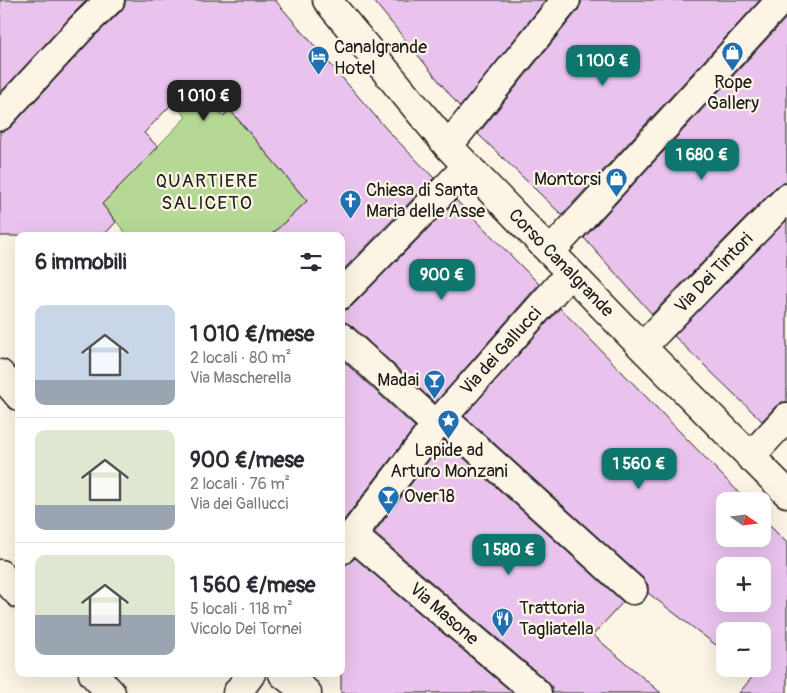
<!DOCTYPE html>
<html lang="it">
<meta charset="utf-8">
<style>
:root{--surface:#fff;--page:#f7f7f7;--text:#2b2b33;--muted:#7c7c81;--line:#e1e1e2;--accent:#0f766e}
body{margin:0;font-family:Pangolin,sans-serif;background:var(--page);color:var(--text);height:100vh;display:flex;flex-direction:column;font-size:19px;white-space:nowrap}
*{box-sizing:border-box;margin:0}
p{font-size:16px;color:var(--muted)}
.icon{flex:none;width:28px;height:28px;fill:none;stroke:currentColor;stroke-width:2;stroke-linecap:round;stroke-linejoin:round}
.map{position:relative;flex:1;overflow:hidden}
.side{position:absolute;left:15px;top:232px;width:330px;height:445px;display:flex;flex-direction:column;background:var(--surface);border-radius:10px;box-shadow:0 5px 20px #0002}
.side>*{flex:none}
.needle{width:32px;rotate:104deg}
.buttons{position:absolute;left:716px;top:492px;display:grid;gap:10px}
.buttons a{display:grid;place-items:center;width:55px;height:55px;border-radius:10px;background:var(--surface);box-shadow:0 5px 20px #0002;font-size:25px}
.price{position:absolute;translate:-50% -42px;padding:0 11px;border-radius:10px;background:var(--accent);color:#fff;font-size:16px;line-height:32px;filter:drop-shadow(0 1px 2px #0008)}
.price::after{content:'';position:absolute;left:50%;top:30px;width:15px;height:11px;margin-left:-8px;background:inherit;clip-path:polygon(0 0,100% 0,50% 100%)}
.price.selected{background:#222;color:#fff}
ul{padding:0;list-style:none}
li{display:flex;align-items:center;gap:15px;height:125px;padding:0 20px}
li+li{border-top:1px solid var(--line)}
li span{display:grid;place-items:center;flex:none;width:140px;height:100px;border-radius:10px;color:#555}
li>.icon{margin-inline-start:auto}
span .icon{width:60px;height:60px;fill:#fffc;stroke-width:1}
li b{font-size:21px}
h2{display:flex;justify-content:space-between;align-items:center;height:60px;padding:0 20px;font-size:21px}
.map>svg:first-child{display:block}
</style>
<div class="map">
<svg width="787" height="693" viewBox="0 0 787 693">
<rect width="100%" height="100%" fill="#fcf5e5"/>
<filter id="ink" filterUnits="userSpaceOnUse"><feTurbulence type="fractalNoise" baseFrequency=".02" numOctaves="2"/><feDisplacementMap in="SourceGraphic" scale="10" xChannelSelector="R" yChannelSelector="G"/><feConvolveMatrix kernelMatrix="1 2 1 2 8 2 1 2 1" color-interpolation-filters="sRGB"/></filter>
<g filter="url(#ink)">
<path fill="#b5d994" stroke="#687a58" d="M191,84L223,116L230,110L307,201L270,236H128L102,204L186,117L173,103Z"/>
<path fill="#e9c3ee" stroke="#1c1c1c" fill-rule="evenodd" d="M0,0H87L72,15L0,93Z
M125,0H275L389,132L434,178L341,272V236H270L307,201L230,110L223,116L191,84L144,133L158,147L102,204L116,222L103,236H0V131H5L11,127L94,37L121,11L125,5Z
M373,0H546L460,107Z
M581,0H760L562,215L478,134L578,10L581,3Z
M787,17V183H782L776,187L652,314L584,238Z
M456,200L539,284L435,403L352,326L345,322H341V310H346L352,306Z
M787,220V402H782L776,406L762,421L674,336Z
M560,308L747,501H725V539H762V518L787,543V693H739L754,675L746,669H762V631H725V652L648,593V585L643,578L464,416ZM725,566H762V604H725Z
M341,359L415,427L341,524Z
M444,440L623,602L593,635L661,693H552V687L547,681L374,533Z
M355,558L513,693H341V565L347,564Z"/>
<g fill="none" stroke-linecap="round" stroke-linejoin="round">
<defs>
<path id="minor" d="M327,0L448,146L642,347L787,493
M0,116L83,26L110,0
M448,146L566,0
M550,252L781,0
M341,295L445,189L467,166
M341,337L436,425
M642,347L787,198
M0,374L19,396
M442,417L633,590
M750,457L787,417
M352,535L537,693
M341,550L436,425L570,273
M0,574L19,594
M93,674L111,693
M283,674L307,693
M237,693L251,674"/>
</defs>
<use href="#minor" stroke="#1c1c1c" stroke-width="31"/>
<use href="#minor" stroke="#fcf5e5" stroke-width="28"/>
</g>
</g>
<defs>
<symbol id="shop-pin" viewBox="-11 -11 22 30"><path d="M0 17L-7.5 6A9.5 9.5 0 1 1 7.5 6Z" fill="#1f6fb2" stroke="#fcf5e5"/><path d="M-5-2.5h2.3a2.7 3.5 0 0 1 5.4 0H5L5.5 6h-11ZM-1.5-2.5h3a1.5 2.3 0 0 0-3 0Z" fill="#fff"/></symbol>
<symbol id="hotel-pin" viewBox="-11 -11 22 30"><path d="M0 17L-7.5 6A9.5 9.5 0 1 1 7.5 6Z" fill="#1f6fb2" stroke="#fcf5e5"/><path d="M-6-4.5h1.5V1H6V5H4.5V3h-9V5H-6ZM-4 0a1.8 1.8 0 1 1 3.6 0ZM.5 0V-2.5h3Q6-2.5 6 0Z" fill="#fff"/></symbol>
<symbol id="church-pin" viewBox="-11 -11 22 30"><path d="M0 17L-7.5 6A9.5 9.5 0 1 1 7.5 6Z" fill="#1f6fb2" stroke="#fcf5e5"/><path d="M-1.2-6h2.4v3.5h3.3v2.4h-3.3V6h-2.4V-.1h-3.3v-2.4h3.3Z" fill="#fff"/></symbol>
<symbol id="bar-pin" viewBox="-11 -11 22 30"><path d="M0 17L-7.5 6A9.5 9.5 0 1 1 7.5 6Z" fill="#1f6fb2" stroke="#fcf5e5"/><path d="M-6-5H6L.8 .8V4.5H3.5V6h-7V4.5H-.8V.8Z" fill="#fff"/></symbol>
<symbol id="sight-pin" viewBox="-11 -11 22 30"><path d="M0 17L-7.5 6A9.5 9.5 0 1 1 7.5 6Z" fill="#1f6fb2" stroke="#fcf5e5"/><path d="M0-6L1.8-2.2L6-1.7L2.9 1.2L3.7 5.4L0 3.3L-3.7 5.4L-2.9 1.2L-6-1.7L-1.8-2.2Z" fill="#fff"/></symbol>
<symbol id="restaurant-pin" viewBox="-11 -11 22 30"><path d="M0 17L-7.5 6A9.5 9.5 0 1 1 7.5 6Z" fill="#1f6fb2" stroke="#fcf5e5"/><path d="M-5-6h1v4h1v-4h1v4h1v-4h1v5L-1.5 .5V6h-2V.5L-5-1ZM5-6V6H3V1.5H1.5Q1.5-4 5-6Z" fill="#fff"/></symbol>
</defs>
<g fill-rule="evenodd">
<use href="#shop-pin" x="720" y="40" width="25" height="34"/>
<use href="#hotel-pin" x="306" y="44" width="25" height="34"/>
<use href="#shop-pin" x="604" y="166" width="25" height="34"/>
<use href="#church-pin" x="338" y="188" width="25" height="34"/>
<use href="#bar-pin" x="422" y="368" width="25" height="34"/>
<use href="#sight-pin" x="436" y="408" width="25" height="34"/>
<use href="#bar-pin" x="376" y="484" width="25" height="34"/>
<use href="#restaurant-pin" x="490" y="606" width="25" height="34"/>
</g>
<g text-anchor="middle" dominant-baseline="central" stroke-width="4.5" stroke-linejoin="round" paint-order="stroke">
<g font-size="18" fill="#1c1c1c" stroke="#fcf5e5" text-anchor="start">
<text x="334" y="47">Canalgrande<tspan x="334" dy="21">Hotel</tspan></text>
<text x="733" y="82" text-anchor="middle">Rope<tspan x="733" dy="21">Gallery</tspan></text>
<text x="601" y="179" text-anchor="end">Montorsi</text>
<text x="366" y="190">Chiesa di Santa<tspan x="366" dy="21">Maria delle Asse</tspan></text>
<text x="419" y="380" text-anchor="end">Madai</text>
<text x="449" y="450" text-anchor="middle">Lapide ad<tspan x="449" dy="21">Arturo Monzani</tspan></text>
<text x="404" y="496">Over18</text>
<text x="519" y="608">Trattoria<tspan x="519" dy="21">Tagliatella</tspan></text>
</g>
<g font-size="18" fill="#1c1c1c" stroke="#fcf5e5">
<text transform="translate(561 263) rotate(46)">Corso Canalgrande</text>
<text transform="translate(714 273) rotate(-46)">Via Dei Tintori</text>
<text transform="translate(501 351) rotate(-48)">Via dei Gallucci</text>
<text transform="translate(444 614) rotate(41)">Via Masone</text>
</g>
<g font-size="19" letter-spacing="1" fill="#1c1c1c" stroke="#fcf5e5">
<text x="207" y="181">QUARTIERE<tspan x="207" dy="22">SALICETO</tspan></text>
</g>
</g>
</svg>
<div class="buttons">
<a><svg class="needle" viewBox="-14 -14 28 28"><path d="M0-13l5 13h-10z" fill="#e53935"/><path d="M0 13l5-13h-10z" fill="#7c7c81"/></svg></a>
<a>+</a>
<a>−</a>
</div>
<b class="price" style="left:603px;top:87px">1 100 €</b>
<b class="price selected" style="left:204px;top:122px">1 010 €</b>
<b class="price" style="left:702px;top:181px">1 680 €</b>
<b class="price" style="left:442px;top:301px">900 €</b>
<b class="price" style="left:639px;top:490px">1 560 €</b>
<b class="price" style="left:509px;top:576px">1 580 €</b>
<section class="side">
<h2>6 immobili<svg class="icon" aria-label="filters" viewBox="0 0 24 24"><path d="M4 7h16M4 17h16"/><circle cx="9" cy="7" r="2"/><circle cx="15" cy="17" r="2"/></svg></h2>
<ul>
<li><span style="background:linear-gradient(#c9d6e8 75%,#9aa5b1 0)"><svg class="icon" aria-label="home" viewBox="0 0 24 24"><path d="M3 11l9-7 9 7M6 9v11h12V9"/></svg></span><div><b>1 010 €/mese</b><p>2 locali · 80 m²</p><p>Via Mascherella</p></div></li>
<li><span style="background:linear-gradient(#dfe7d0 75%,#9aa5b1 0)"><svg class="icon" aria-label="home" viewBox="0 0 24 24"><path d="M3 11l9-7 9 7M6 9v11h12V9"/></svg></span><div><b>900 €/mese</b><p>2 locali · 76 m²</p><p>Via dei Gallucci</p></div></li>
<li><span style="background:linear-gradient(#dfe7d0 60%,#9aa5b1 0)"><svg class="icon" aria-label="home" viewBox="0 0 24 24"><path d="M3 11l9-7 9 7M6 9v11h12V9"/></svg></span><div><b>1 560 €/mese</b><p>5 locali · 118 m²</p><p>Vicolo Dei Tornei</p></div></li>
</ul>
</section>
</div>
